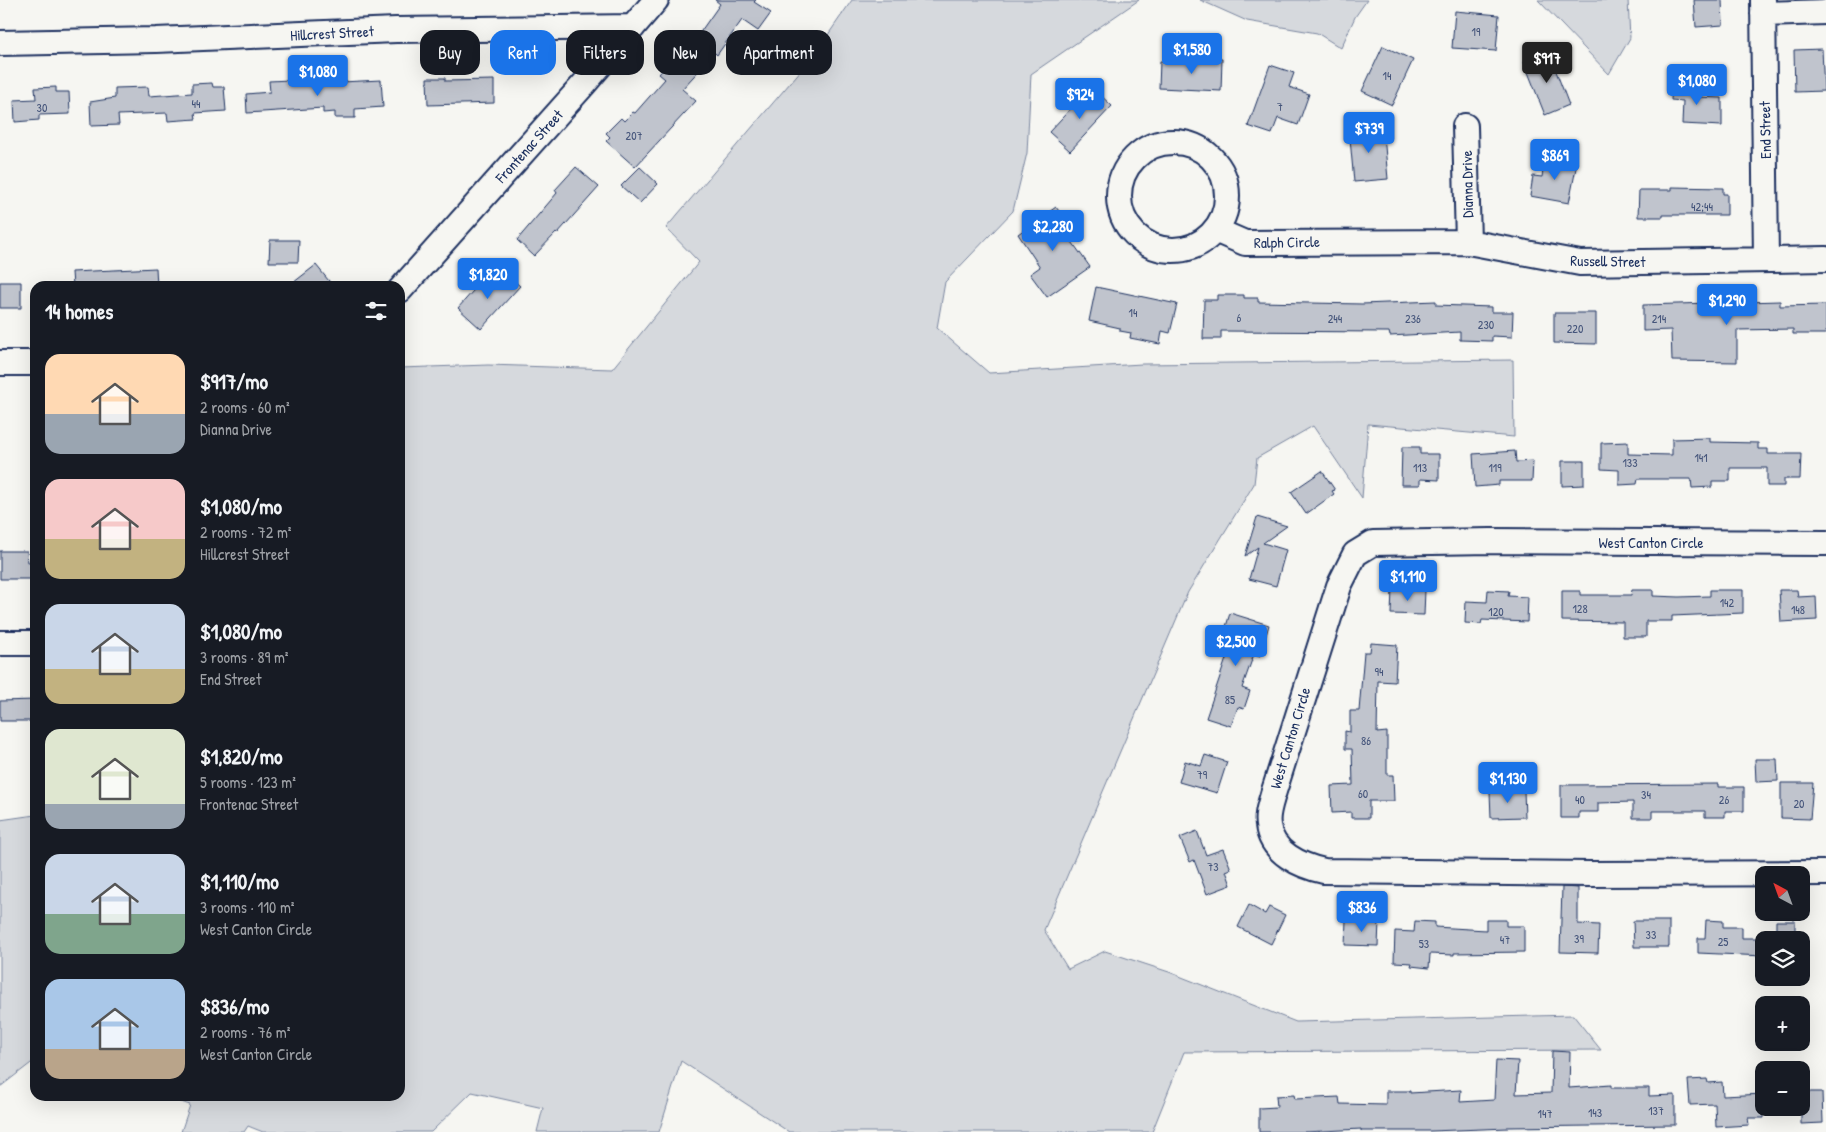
<!DOCTYPE html>
<meta charset="utf-8">
<style>
:root{--surface:#171b24;--page:#242831;--text:#f1f3f6;--muted:#9ea1a6;--accent:#1a73e8}
body{margin:0;font-family:"Patrick Hand",sans-serif;background:var(--page);color:var(--text);height:100vh;display:flex;flex-direction:column;font-size:19px;white-space:nowrap}
*{box-sizing:border-box;margin:0}
p{font-size:16px;color:var(--muted)}
.icon{flex:none;width:28px;height:28px;fill:none;stroke:currentColor;stroke-width:2;stroke-linecap:round;stroke-linejoin:round}
.map{position:relative;flex:1;overflow:hidden}
.details{position:absolute;left:30px;top:281px;width:375px;height:820px;display:flex;flex-direction:column;background:var(--surface);border-radius:15px;box-shadow:0 5px 20px #0002}
.details>*{flex:none}
.guide{position:absolute;left:420px;top:30px;width:475px;height:45px;display:flex;gap:10px}
.needle{width:32px;rotate:319deg}
.fabs{position:absolute;left:1755px;top:866px;display:grid;gap:10px}
.fabs a{display:grid;place-items:center;width:55px;height:55px;border-radius:10px;background:var(--surface);box-shadow:0 5px 20px #0002;font-size:25px}
.price{position:absolute;translate:-50% -42px;padding:0 11px;border-radius:5px;background:var(--accent);color:#fff;font-size:16px;line-height:32px;filter:drop-shadow(0 1px 2px #0008)}
.price::after{content:'';position:absolute;left:50%;top:30px;width:15px;height:11px;margin-left:-8px;background:inherit;clip-path:polygon(0 0,100% 0,50% 100%)}
.price.active{background:#222;color:#fff}
ul{padding:0;list-style:none}
li{display:flex;align-items:center;gap:15px;height:125px;padding:0 15px}
li span{display:grid;place-items:center;flex:none;width:140px;height:100px;border-radius:15px;color:#555}
li>.icon{margin-inline-start:auto}
span .icon{width:60px;height:60px;fill:#fffc;stroke-width:1}
li b{font-size:21px}
h2{display:flex;justify-content:space-between;align-items:center;height:60px;padding:0 15px;font-size:21px}
.chip{padding:0 18px;border-radius:15px;background:var(--surface);box-shadow:0 5px 20px #0002;font-size:18px;line-height:45px}
.chip.active{background:var(--accent);color:#fff}
.map>svg:first-child{display:block}
</style>
<div class="map">
<svg width="1826" height="1132" viewBox="0 0 1826 1132">
<rect width="100%" height="100%" fill="#f6f6f2"/>
<filter id="ink" filterUnits="userSpaceOnUse"><feTurbulence type="fractalNoise" baseFrequency=".02" numOctaves="2"/><feDisplacementMap in="SourceGraphic" scale="10" xChannelSelector="R" yChannelSelector="G"/><feConvolveMatrix kernelMatrix="1 2 1 2 8 2 1 2 1" color-interpolation-filters="sRGB"/></filter>
<g filter="url(#ink)">
<path fill="#d6d9dd" stroke="#78849e" d="M852,0H1139L1031,74L1027,153L1013,211L945,282L937,328L989,373L1142,364L1513,360L1514,437L1368,424L1362,498L1313,426L1257,458L1254,484L1188,592L1044,930L1068,969L1105,951L1169,972L1296,1022L1573,1015L1601,1050L1184,1052L1152,1132H789L681,1061L659,1132H537L543,1108L472,1092L431,1132H263L248,1126L244,1132H181L190,1105L163,1096H400V368L488,365L612,369L699,262L666,228L814,55Z
M1200,0H1367L1355,17L1341,48L1317,33L1247,21Z
M1538,0H1628L1630,38L1609,74Z
M35,815V1060L0,1087V820Z"/>
<path fill="#c0c4cd" stroke="#1b2f5e" d="M715,0H756L754,2L771,13L758,31L742,20L717,55L715,53L682,89L696,101L635,167L606,141L610,137L606,133L621,118L624,121L633,112L635,113L665,79L659,74L674,57L677,59L694,41L720,4Z
M1694,0H1722L1723,25L1696,27Z
M1455,11L1499,15L1496,51L1452,48Z
M1383,46L1413,60L1392,105L1362,91Z
M1822,49L1824,91L1795,92L1794,50Z
M1549,53L1569,105L1545,115L1524,62Z
M1186,58L1222,59L1221,91L1159,88L1160,61L1186,62Z
M1270,65L1294,73L1289,87L1309,94L1298,125L1278,118L1272,134L1248,126Z
M427,78H445V81L494,80V103L428,105Z
M290,80V83L302,84L381,80L383,107L355,109V118H335V112L323,113V108L247,113L246,94L270,92L269,81Z
M1672,82L1697,83V97L1722,98V126L1682,124L1683,101L1671,100Z
M212,83L213,87H224L226,111L195,113L196,119L168,121L167,113L118,115L119,125L91,126L90,102L115,98V88L148,87L149,96L192,93V84Z
M56,87V92H69L70,114L39,115V120L15,122L14,100L36,99L35,88Z
M1095,90L1112,106L1070,151L1049,132L1075,104L1079,107Z
M1383,125L1388,179L1354,182L1349,128Z
M1545,157L1577,163L1569,203L1530,196L1533,176L1542,177Z
M576,167L599,187L557,234L556,233L534,256L517,240L557,193L555,190Z
M640,167L658,184L640,203L621,186Z
M1672,187L1723,188V194H1727V215H1663V217H1638L1639,190H1672Z
M1056,207L1076,235L1070,239L1090,267L1047,297L1030,274L1040,267L1018,234Z
M270,240H299L298,262H269Z
M316,265L333,286H289Z
M156,268L157,286H73L72,272Z
M503,271L520,286L481,329L458,308L480,283L487,289Z
M0,282H21V308H0Z
M1096,287L1177,304L1170,333L1162,331L1160,344L1130,338L1131,333L1120,331V328L1089,321Z
M1217,295H1244V298H1258V302L1362,304L1436,301V305L1491,307V312H1513L1512,337L1492,336V341L1460,340V332L1390,336L1389,332L1221,331V339H1203L1204,300H1217Z
M1780,301V306L1826,305V334H1793V329L1737,330V362L1672,361L1671,330L1643,331V305Z
M1554,313H1596V344L1554,343Z
M1710,438V442L1758,443V449H1768V454H1801L1800,479H1784V486H1767V468H1730V481H1712V487L1692,488L1691,479H1638L1637,484L1619,485V470L1601,469V443L1628,442V454L1672,455V439Z
M1402,447H1420V454H1439V480L1420,479V485H1401Z
M1515,451L1516,462L1533,461L1532,481H1499V485L1475,487L1473,454Z
M1562,461H1584V485L1562,486Z
M1322,471L1335,490L1332,491L1334,494L1306,514L1291,492Z
M1257,517L1287,526L1263,543L1286,550L1276,586L1249,579L1258,547L1245,556Z
M0,551H27L28,562H35V579H0Z
M1392,589L1425,590L1424,615L1391,614Z
M1488,590L1509,591L1508,596L1528,597L1527,622L1482,620L1481,624L1465,623L1466,601L1487,602Z
M1632,590H1653V596L1679,597L1710,596V590H1743V613L1672,616V621H1646V637H1623V622L1562,621V591H1580V595H1631Z
M1779,590H1797L1798,597L1816,596L1817,620L1781,622Z
M1230,613L1269,625L1260,656L1254,654L1242,688L1250,691L1244,709L1238,707L1231,726L1206,718L1230,647L1221,644Z
M1371,643L1397,645L1395,682L1378,681L1377,733L1387,732V775H1393L1394,801H1369V818H1351V812L1332,813L1331,786L1353,785L1352,749H1345V731L1350,732V711H1359L1364,652H1370Z
M35,700V721H0V701Z
M1205,755L1227,762L1217,793L1179,782L1185,761L1201,766Z
M1755,759H1777L1778,781L1756,782Z
M1781,783H1813L1810,819L1781,818Z
M1718,784V787H1744V811H1725V817H1705V811H1652V818H1633V802L1598,803V812H1579V818H1561V785Z
M1524,791L1525,817L1491,818L1490,792Z
M1197,831L1206,855L1223,849L1231,869L1226,871L1231,885L1207,894L1194,860L1190,862L1180,838Z
M1562,887L1578,888V924L1599,925L1598,953L1560,952Z
M1249,905L1265,914L1269,907L1285,915L1271,944L1238,927Z
M1346,920L1379,921L1378,946L1345,945Z
M1486,920H1506V926H1524V952L1454,953V955L1430,954L1429,968L1411,966L1412,963L1394,962L1395,931L1414,932L1415,921L1435,922V927L1486,930Z
M1706,920L1723,921V927H1742V938H1764V956L1698,953V938H1705Z
M1633,921H1669V947H1634Z
M1776,921H1795V940H1776Z
M1552,1051L1570,1052L1569,1088L1611,1085V1088H1649V1096L1675,1095V1125L1507,1127L1508,1128L1431,1131H1361V1129L1305,1132H1259V1108L1277,1107L1276,1096L1294,1095L1295,1099L1339,1097L1340,1104L1386,1105V1091H1410V1093L1461,1090L1460,1102L1494,1100L1496,1060L1518,1061L1516,1094L1551,1093Z
M1707,1079L1708,1083L1722,1082L1723,1096L1764,1094V1118H1748L1749,1125L1716,1127L1715,1104L1690,1105L1688,1080Z
M1801,1092H1822L1823,1123L1801,1124Z"/>
<g fill="none" stroke-linecap="round" stroke-linejoin="round">
<defs>
<path id="minor" d="M1763,0L1766,260
M1763,14L1826,12
M0,43L156,40L396,30L633,27
M1465,126L1468,242
M1119 196a54 54 0 1 1 108 0a54 54 0 1 1-108 0Z
M1215,230L1245,243L1468,242L1580,263L1826,259
M400,290L584,84L656,0
M0,363H35
M1826,543L1491,541L1373,543L1355,554L1339,586L1274,791C1271,802 1266,814 1268,825C1271,853 1301,866 1324,871L1590,874L1826,873
M0,643H35"/>
</defs>
<use href="#minor" stroke="#1b2f5e" stroke-width="28"/>
<use href="#minor" stroke="#f6f6f2" stroke-width="24"/>
</g>
</g>
<g text-anchor="middle" dominant-baseline="central" stroke-width="4" stroke-linejoin="round" paint-order="stroke">
<g font-size="12" fill="#44547a">
<text x="1476" y="31">19</text>
<text x="1387" y="75">14</text>
<text x="196" y="103">44</text>
<text x="1280" y="106">7</text>
<text x="42" y="107">30</text>
<text x="634" y="135">207</text>
<text x="1702" y="206">42;44</text>
<text x="1133" y="312">14</text>
<text x="1239" y="317">6</text>
<text x="1335" y="318">244</text>
<text x="1413" y="318">236</text>
<text x="1659" y="318">214</text>
<text x="1486" y="324">230</text>
<text x="1575" y="328">220</text>
<text x="1701" y="457">141</text>
<text x="1630" y="462">133</text>
<text x="1420" y="467">113</text>
<text x="1495" y="467">119</text>
<text x="1727" y="602">142</text>
<text x="1580" y="608">128</text>
<text x="1798" y="609">148</text>
<text x="1496" y="611">120</text>
<text x="1379" y="671">94</text>
<text x="1230" y="699">85</text>
<text x="1366" y="740">86</text>
<text x="1202" y="774">79</text>
<text x="1363" y="793">60</text>
<text x="1646" y="794">34</text>
<text x="1580" y="799">40</text>
<text x="1724" y="799">26</text>
<text x="1799" y="803">20</text>
<text x="1213" y="866">73</text>
<text x="1651" y="934">33</text>
<text x="1579" y="938">39</text>
<text x="1505" y="939">47</text>
<text x="1723" y="941">25</text>
<text x="1424" y="943">53</text>
<text x="1656" y="1110">137</text>
<text x="1595" y="1112">143</text>
<text x="1545" y="1113">147</text>
</g>
<g font-size="15" fill="#1b2f5e" stroke="#f6f6f2">
<text transform="translate(332 33) rotate(-3)">Hillcrest Street</text>
<text transform="translate(1765 130) rotate(-91)">End Street</text>
<text transform="translate(529 146) rotate(-48)">Frontenac Street</text>
<text transform="translate(1467 184) rotate(-91)">Dianna Drive</text>
<text transform="translate(1287 242) rotate(-1)">Ralph Circle</text>
<text transform="translate(1608 261) rotate(1)">Russell Street</text>
<text x="1651" y="542">West Canton Circle</text>
<text transform="translate(1290 738) rotate(-73)">West Canton Circle</text>
</g>
</g>
</svg>
<div class="fabs">
<a><svg class="needle" viewBox="-14 -14 28 28"><path d="M0-13l5 13h-10z" fill="#e53935"/><path d="M0 13l5-13h-10z" fill="#9ea1a6"/></svg></a>
<a><svg class="icon" aria-label="layers" viewBox="0 0 24 24"><path d="M12 4l9 5-9 5-9-5zM3 14l9 5 9-5"/></svg></a>
<a>+</a>
<a>−</a>
</div>
<b class="price" style="left:1192px;top:75px">$1,580</b>
<b class="price active" style="left:1547px;top:84px">$917</b>
<b class="price" style="left:318px;top:97px">$1,080</b>
<b class="price" style="left:1697px;top:106px">$1,080</b>
<b class="price" style="left:1080px;top:120px">$924</b>
<b class="price" style="left:1369px;top:154px">$739</b>
<b class="price" style="left:1555px;top:181px">$869</b>
<b class="price" style="left:1053px;top:252px">$2,280</b>
<b class="price" style="left:488px;top:300px">$1,820</b>
<b class="price" style="left:1727px;top:326px">$1,290</b>
<b class="price" style="left:1408px;top:602px">$1,110</b>
<b class="price" style="left:1236px;top:667px">$2,500</b>
<b class="price" style="left:1508px;top:804px">$1,130</b>
<b class="price" style="left:1362px;top:933px">$836</b>
<div class="guide">
<a class="chip">Buy</a>
<a class="chip active">Rent</a>
<a class="chip">Filters</a>
<a class="chip">New</a>
<a class="chip">Apartment</a>
</div>
<section class="details">
<h2>14 homes<svg class="icon" aria-label="filters" viewBox="0 0 24 24"><path d="M4 7h16M4 17h16"/><circle cx="9" cy="7" r="2"/><circle cx="15" cy="17" r="2"/></svg></h2>
<ul>
<li><span style="background:linear-gradient(#ffd9b3 60%,#9aa5b1 0)"><svg class="icon" aria-label="home" viewBox="0 0 24 24"><path d="M3 11l9-7 9 7M6 9v11h12V9"/></svg></span><div><b>$917/mo</b><p>2 rooms · 60 m²</p><p>Dianna Drive</p></div></li>
<li><span style="background:linear-gradient(#f6c9c9 60%,#c2b280 0)"><svg class="icon" aria-label="home" viewBox="0 0 24 24"><path d="M3 11l9-7 9 7M6 9v11h12V9"/></svg></span><div><b>$1,080/mo</b><p>2 rooms · 72 m²</p><p>Hillcrest Street</p></div></li>
<li><span style="background:linear-gradient(#c9d6e8 65%,#c2b280 0)"><svg class="icon" aria-label="home" viewBox="0 0 24 24"><path d="M3 11l9-7 9 7M6 9v11h12V9"/></svg></span><div><b>$1,080/mo</b><p>3 rooms · 89 m²</p><p>End Street</p></div></li>
<li><span style="background:linear-gradient(#dfe7d0 75%,#9aa5b1 0)"><svg class="icon" aria-label="home" viewBox="0 0 24 24"><path d="M3 11l9-7 9 7M6 9v11h12V9"/></svg></span><div><b>$1,820/mo</b><p>5 rooms · 123 m²</p><p>Frontenac Street</p></div></li>
<li><span style="background:linear-gradient(#c9d6e8 60%,#7fa58c 0)"><svg class="icon" aria-label="home" viewBox="0 0 24 24"><path d="M3 11l9-7 9 7M6 9v11h12V9"/></svg></span><div><b>$1,110/mo</b><p>3 rooms · 110 m²</p><p>West Canton Circle</p></div></li>
<li><span style="background:linear-gradient(#a9c7e8 70%,#b9a48a 0)"><svg class="icon" aria-label="home" viewBox="0 0 24 24"><path d="M3 11l9-7 9 7M6 9v11h12V9"/></svg></span><div><b>$836/mo</b><p>2 rooms · 76 m²</p><p>West Canton Circle</p></div></li>
</ul>
</section>
</div>
